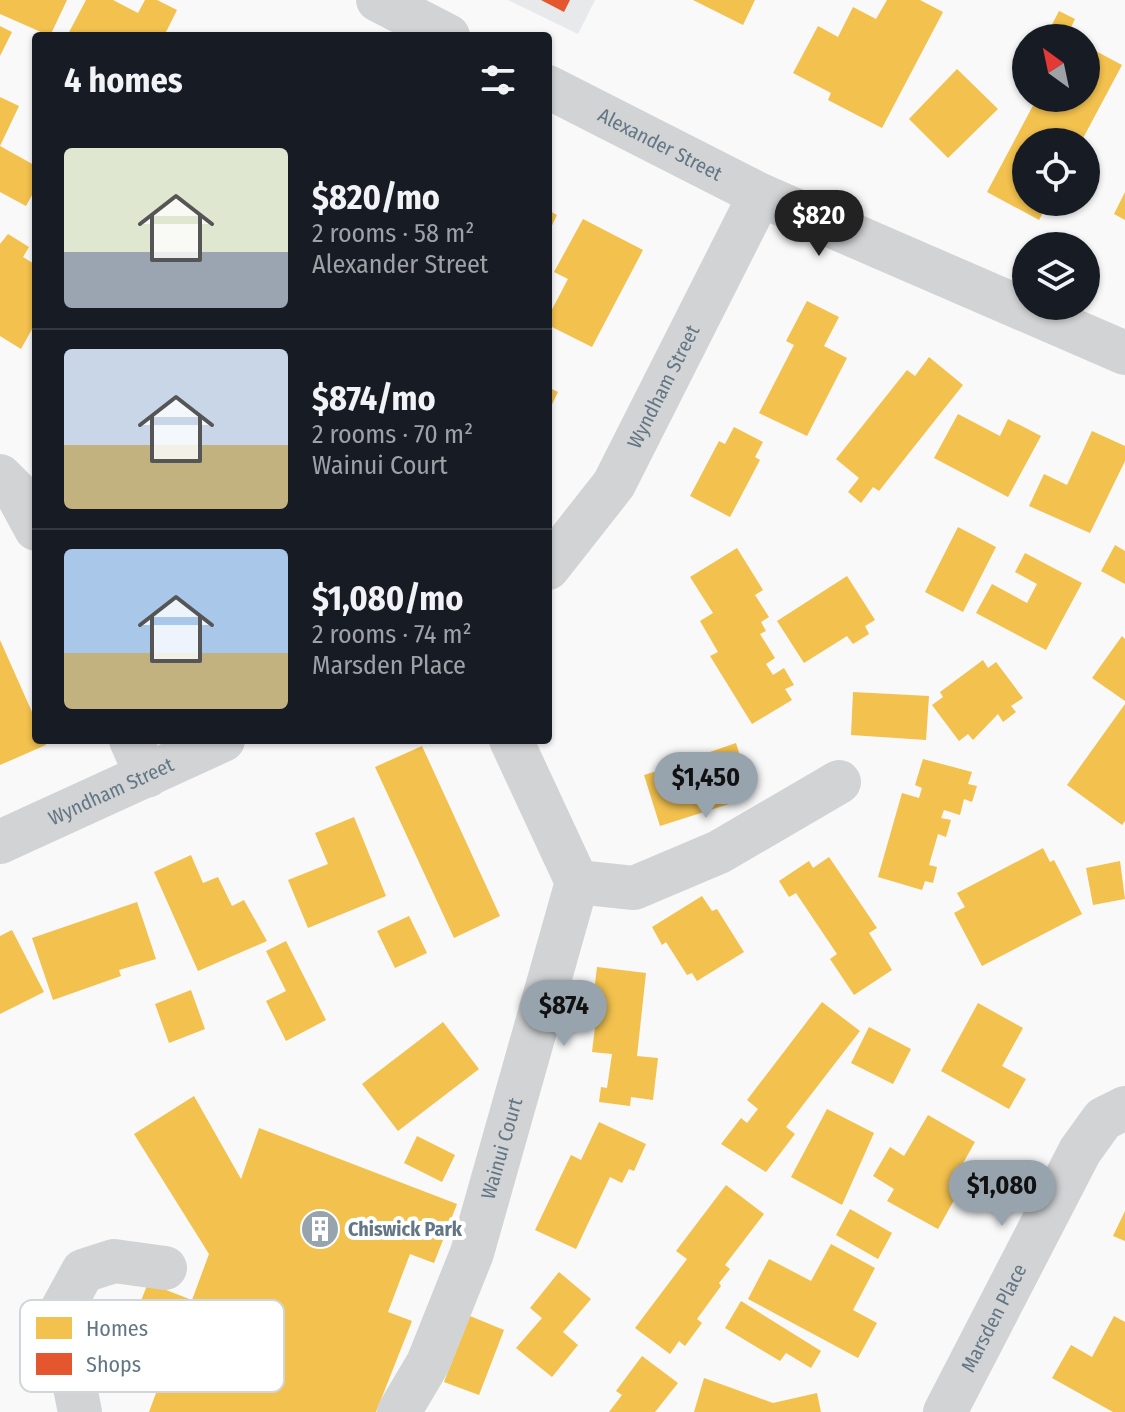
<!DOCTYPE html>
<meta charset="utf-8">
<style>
:root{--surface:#171b24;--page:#242831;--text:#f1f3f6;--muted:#9ea1a6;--line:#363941;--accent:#97a4ae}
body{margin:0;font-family:"Fira Sans Condensed",sans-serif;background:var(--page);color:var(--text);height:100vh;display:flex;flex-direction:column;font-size:30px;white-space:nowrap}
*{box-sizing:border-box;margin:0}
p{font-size:26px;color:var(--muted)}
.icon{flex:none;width:44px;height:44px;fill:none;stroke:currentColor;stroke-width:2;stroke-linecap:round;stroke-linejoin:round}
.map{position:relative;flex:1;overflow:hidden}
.details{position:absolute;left:32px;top:32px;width:520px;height:712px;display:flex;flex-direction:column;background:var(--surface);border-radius:8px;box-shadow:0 2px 6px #0004}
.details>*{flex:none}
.needle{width:52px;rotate:327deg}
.buttons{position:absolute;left:1012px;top:24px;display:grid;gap:16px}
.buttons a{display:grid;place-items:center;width:88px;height:88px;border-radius:50%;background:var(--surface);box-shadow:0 2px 6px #0004;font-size:40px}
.price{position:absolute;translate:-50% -68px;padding:0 18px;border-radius:28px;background:var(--accent);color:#111;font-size:26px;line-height:52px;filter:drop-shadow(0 2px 4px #0008)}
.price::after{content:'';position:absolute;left:50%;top:48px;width:24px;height:18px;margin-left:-12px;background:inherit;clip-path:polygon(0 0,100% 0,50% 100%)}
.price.selected{background:#222;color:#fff}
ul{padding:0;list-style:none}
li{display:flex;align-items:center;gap:24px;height:200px;padding:0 32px}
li+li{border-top:2px solid var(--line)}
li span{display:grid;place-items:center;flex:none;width:224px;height:160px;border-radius:8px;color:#555}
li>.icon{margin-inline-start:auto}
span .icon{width:96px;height:96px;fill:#fffc;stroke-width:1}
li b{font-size:34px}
h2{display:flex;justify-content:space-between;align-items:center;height:96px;padding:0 32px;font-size:34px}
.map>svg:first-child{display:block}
</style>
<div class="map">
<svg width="1125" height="1412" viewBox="0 0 1125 1412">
<rect width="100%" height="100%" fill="#f9f9f9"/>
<path fill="#e7e9ea" d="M508,0H595L578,34Z"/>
<path fill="#f2c14e" d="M0,0H67L50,36L0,14Z
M86,0H113L138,13L145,0H157L177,10L164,36H67Z
M693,0H755L743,25Z
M887,0H920L943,12L882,128L828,100L831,93L793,73L818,26L838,37L853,7L876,19Z
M1059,11L1075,19L1066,38H1045Z
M0,26L12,32L0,56Z
M1092,49L1122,65L1081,142H1026V202H1049L1039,220L987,192L1037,98H1086V61Z
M957,69L998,109L948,158L909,119Z
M0,97L19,106L0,146Z
M0,146L36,166V188L26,206L0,192Z
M1125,192V220L1114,214Z
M548,210L557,215L548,234Z
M583,219L643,250L592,347L548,325V317L568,279L554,272Z
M8,234L29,247L23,257L36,265V322L21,349L0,336V244Z
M807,301L839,317L824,346L847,358L807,436L759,413L794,345L786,341Z
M929,357L963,385L879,491L873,487L861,503L848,492L859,478L836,459L907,370L915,376Z
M548,387L558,392L548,413Z
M958,414L1000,436L1008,419L1041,436L1008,497L934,458Z
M734,427L763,442L755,457L760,460L730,517L690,496L719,441L725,444Z
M1092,431L1125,446V461L1090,533L1029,506L1044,474L1067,485Z
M958,527L996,547L963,612L925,592Z
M1115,545L1125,551V584L1101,571Z
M737,548L763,590L755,595L769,617L761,622L766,631L760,634L775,658L766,664L773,675L784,668L794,685L785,689L792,700L752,724L710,656L718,652L700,621L713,613L690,577Z
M1025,553L1082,583L1046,650L976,613L992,584L1027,603L1037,584L1015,572Z
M847,576L875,620L865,626L869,634L853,644L847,636L804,663L777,621Z
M1122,636L1125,639V701L1092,678Z
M0,640L36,721V740H44L46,745L0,765Z
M983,660L988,668L996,662L1023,698L1011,706L1016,712L1003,722L998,714L973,740L968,734L959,741L932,705L943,697L940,692Z
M853,692L929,696L926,740L851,735Z
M1125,704V821L1122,825L1067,785Z
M736,743L742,762L737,763L748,798L660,826L644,775L673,766L675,773L709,762L707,753Z
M422,746L500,916L454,938L375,767Z
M923,759L972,772L968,784L977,786L972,802L964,799L960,815L944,810L941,818L951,820L946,837L938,834L929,865L937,867L933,883L925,881L922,890L878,877L902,793L919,798L922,788L915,785Z
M354,817L386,896L308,928L288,880L328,864L315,833Z
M1043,848L1050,862L1054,860L1082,914L982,966L954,913L965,907L957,893Z
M191,855L203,883L218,877L232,906L244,900L267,941L198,971L154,872Z
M829,857L877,928L869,933L892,970L854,995L830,959L837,954L796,893L789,897L779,881L809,861L813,868Z
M1120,861L1125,899L1093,905L1086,868Z
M702,896L712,911L717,909L744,952L697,981L692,973L687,975L666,942L662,945L652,927Z
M137,902L156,959L119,970L121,976L53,1000L32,938Z
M409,916L427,953L395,968L377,931Z
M12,930L44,992L0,1014V936Z
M286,941L326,1020L286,1041L266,1001L286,991L266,951Z
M597,967L646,973L637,1056L658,1058L653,1100L631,1097L630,1106L599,1102L601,1087L607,1088L612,1054L592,1052L599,994L594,992Z
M191,990L205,1029L169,1043L155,1004Z
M822,1002L860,1031L786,1127L795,1134L766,1172L721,1144L741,1118L747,1123L758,1109L747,1100Z
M978,1003L1023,1028L1002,1066L1026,1079L1009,1109L941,1071Z
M443,1022L479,1069L398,1131L362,1084Z
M869,1027L911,1049L893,1084L851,1063Z
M194,1096L241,1179L259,1128L457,1204L434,1263L410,1254L388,1312L412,1321L376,1412H149L169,1358L125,1341L148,1283L192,1300L209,1254L134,1134Z
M827,1109L874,1133L842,1205L791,1177Z
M928,1115L975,1142L949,1188L958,1193L938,1229L887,1201L894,1189L873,1176L890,1147L904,1156Z
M599,1122L646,1144L634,1171L629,1169L622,1183L610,1177L576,1249L535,1230L571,1155L581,1160Z
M417,1136L455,1155L442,1182L404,1163Z
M726,1185L764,1214L725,1265L730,1269L719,1283L721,1286L697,1319L702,1323L685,1346L679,1341L670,1354L635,1328L687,1259L676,1251Z
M850,1209L892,1233L878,1259L836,1235Z
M1125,1211V1241L1113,1236Z
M831,1244L875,1268L853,1310L877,1323L858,1358L748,1299L769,1259L811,1281Z
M559,1272L591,1299L563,1332L578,1345L552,1377L516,1348L542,1318L530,1308Z
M741,1301L821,1351L811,1368L786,1353L780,1361L725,1328Z
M470,1316L504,1330L479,1395L444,1382Z
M1114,1316L1125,1322V1412H1113L1052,1378L1071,1345L1092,1357Z
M642,1356L678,1383L655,1412H609L622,1395L616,1391Z
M704,1378L773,1403L817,1393L821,1412H694Z"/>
<path fill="#e4572e" d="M541,0H570L564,12Z"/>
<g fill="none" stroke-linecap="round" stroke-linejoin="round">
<g stroke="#d2d3d4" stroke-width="44">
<path d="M378,0L448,36"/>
<path id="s1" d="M548,87L760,195L1125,353"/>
<path d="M0,476L16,492L36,529"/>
<path id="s2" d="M548,568L614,484L760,195"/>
<path d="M131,740L147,776"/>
<path id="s3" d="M0,842L223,740"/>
<path d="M577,882L634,888L719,852L839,782"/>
<path d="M80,1412L60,1313L83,1271L114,1261L165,1268"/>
<path id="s4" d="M399,1412L428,1363L472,1253L577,882L511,740"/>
<path id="s5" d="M945,1412L1080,1151L1103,1119L1125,1108"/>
</g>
</g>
<defs>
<symbol id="building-disc" viewBox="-11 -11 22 22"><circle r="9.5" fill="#97a4ae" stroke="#fff"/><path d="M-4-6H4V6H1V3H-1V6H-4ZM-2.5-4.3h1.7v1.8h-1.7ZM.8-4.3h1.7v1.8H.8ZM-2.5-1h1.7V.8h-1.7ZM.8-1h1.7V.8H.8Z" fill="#fff"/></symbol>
</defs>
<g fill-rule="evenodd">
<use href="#building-disc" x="298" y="1207" width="44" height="44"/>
</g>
<g text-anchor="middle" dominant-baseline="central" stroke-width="8" stroke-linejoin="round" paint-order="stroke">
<g font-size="20" fill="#627685" stroke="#fff">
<text stroke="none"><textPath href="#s1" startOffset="126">Alexander Street</textPath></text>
<text stroke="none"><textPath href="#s2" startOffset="216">Wyndham Street</textPath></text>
<text stroke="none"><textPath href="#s3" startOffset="122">Wyndham Street</textPath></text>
<text stroke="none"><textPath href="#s4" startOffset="284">Wainui Court</textPath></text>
<text stroke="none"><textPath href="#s5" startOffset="106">Marsden Place</textPath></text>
</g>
<g font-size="20" font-weight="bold" fill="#627685" stroke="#fff" text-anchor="start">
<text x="348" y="1229">Chiswick Park</text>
</g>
</g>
<rect x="20" y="1300" width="264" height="92" rx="12" fill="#fff" stroke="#d0d6da" stroke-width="2"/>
<rect x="36" y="1317" width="36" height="22" fill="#f2c14e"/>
<rect x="36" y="1353" width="36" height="22" fill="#e4572e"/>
<g font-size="22" fill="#627685">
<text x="86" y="1336">Homes</text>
<text x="86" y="1372">Shops</text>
</g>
</svg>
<div class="buttons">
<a><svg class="needle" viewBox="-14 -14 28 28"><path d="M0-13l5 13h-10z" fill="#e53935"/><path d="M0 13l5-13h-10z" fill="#9ea1a6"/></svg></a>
<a><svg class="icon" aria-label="locate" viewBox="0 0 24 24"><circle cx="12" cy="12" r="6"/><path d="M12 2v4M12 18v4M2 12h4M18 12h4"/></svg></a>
<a><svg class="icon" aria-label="layers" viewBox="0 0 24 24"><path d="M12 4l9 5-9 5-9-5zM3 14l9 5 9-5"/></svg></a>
</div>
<b class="price selected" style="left:819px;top:258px">$820</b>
<b class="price" style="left:706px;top:820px">$1,450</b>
<b class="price" style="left:564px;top:1048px">$874</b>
<b class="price" style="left:1002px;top:1228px">$1,080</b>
<section class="details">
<h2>4 homes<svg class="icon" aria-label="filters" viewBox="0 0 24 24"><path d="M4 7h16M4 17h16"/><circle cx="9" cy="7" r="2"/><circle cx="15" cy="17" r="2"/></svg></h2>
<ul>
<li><span style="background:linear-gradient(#dfe7d0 65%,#9aa5b1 0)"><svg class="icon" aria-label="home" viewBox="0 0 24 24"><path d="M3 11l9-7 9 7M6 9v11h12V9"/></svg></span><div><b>$820/mo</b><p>2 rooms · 58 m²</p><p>Alexander Street</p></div></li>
<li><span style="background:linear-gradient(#c9d6e8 60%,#c2b280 0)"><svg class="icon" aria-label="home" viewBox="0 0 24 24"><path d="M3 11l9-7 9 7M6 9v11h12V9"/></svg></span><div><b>$874/mo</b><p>2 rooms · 70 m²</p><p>Wainui Court</p></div></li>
<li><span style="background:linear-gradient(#a9c7e8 65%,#c2b280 0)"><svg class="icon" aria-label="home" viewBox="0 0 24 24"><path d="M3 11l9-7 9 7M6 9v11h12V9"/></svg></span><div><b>$1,080/mo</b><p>2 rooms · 74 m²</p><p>Marsden Place</p></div></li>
</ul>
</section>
</div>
